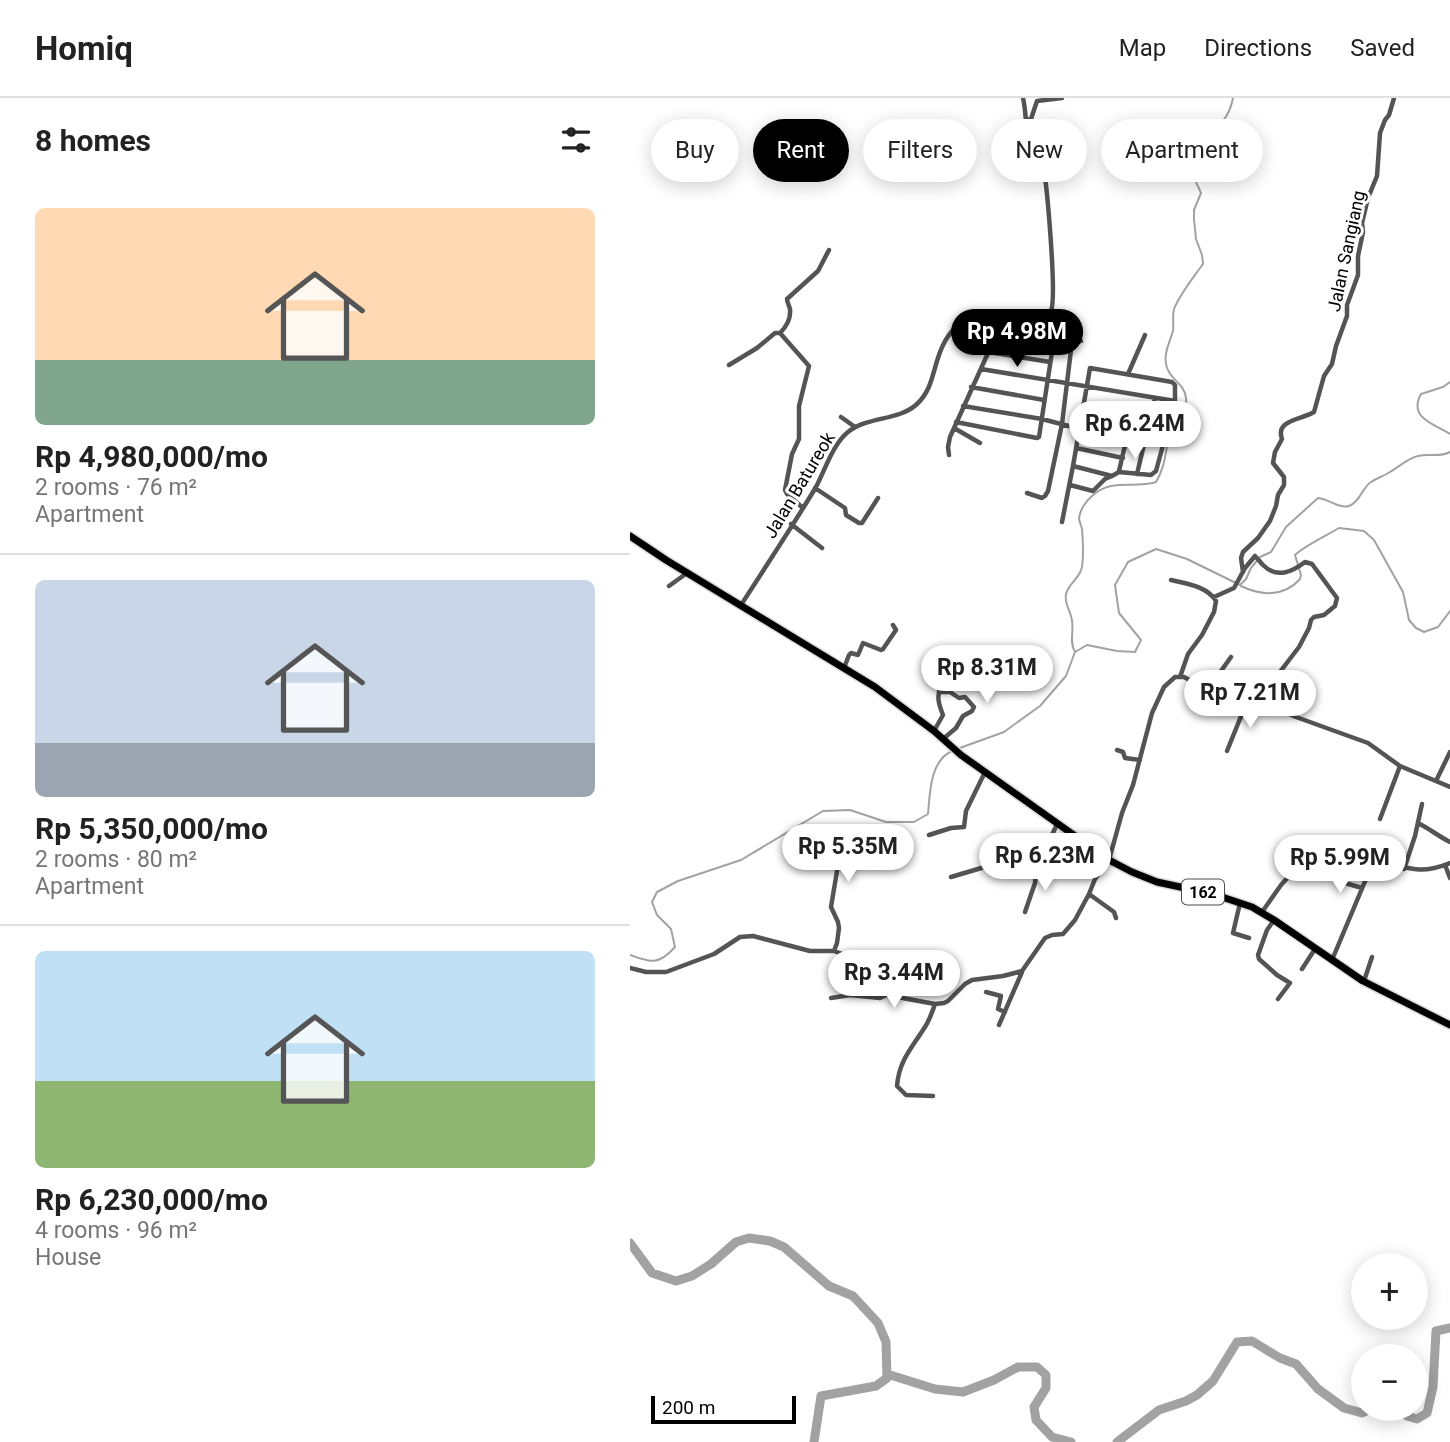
<!DOCTYPE html>
<meta charset="utf-8">
<style>
:root{--surface:#fff;--page:#f6f6f6;--text:#222;--muted:#767676;--line:#e0e0e0;--accent:#000}
body{margin:0;font-family:Roboto,sans-serif;background:var(--page);color:var(--text);height:100vh;display:flex;flex-direction:column;font-size:26px;white-space:nowrap}
*{box-sizing:border-box;margin:0}
p{font-size:23px;color:var(--muted)}
.icon{flex:none;width:38px;height:38px;fill:none;stroke:currentColor;stroke-width:2;stroke-linecap:round;stroke-linejoin:round}
.map{position:relative;flex:1;overflow:hidden}
.sheet{display:flex;flex-direction:column;background:var(--surface);width:630px}
.sheet>*{flex:none}
.top-card{position:absolute;left:21px;top:21px;width:665px;height:63px;display:flex;gap:14px}
.fabs{position:absolute;left:721px;top:1155px;display:grid;gap:14px}
.fabs a{display:grid;place-items:center;width:77px;height:77px;border-radius:50%;background:var(--surface);box-shadow:0 4px 18px #0003;font-size:35px}
.scale{position:absolute;left:21px;bottom:18px;width:145px;box-sizing:border-box;padding-left:7px;border:4px solid #000;border-top:0;font-size:19px;line-height:24px;white-space:nowrap;color:#000;-webkit-text-stroke:5px #fff;paint-order:stroke}
.price{position:absolute;translate:-50% -60px;padding:0 16px;border-radius:24px;background:#fff;color:#222;font-size:23px;line-height:46px;filter:drop-shadow(0 2px 4px #0008)}
.price::after{content:'';position:absolute;left:50%;top:42px;width:21px;height:16px;margin-left:-10px;background:inherit;clip-path:polygon(0 0,100% 0,50% 100%)}
.price.current{background:var(--accent);color:#fff}
ul{padding:0;list-style:none}
li{display:grid;align-content:center;gap:14px;height:371px;padding:0 35px}
li+li{border-top:2px solid var(--line)}
li span{display:grid;place-items:center;height:217px;border-radius:10px;color:#555}
li>.icon{margin-inline-start:auto}
span .icon{width:126px;height:126px;fill:#fffc;stroke-width:1}
li b{font-size:30px}
h2{display:flex;justify-content:space-between;align-items:center;height:84px;padding:0 35px;font-size:30px}
.tag{padding:0 24px;border-radius:32px;background:var(--surface);box-shadow:0 4px 18px #0003;font-size:24px;line-height:63px}
.tag.current{background:var(--accent);color:#fff}
header{display:flex;align-items:center;gap:42px;box-sizing:border-box;height:98px;padding:0 35px;background:var(--surface);border-bottom:2px solid var(--line)}
header strong{font-size:33px}
nav{display:flex;gap:38px;margin-inline-start:auto;font-size:24px}
main{display:flex;flex:1;min-height:0}
.map>svg:first-child{display:block}
</style>
<header>
<strong>Homiq</strong>
<nav><a>Map</a><a>Directions</a><a>Saved</a></nav>
</header>
<main>
<section class="sheet">
<h2>8 homes<svg class="icon" aria-label="filters" viewBox="0 0 24 24"><path d="M4 7h16M4 17h16"/><circle cx="9" cy="7" r="2"/><circle cx="15" cy="17" r="2"/></svg></h2>
<ul>
<li><span style="background:linear-gradient(#ffd9b3 70%,#7fa58c 0)"><svg class="icon" aria-label="home" viewBox="0 0 24 24"><path d="M3 11l9-7 9 7M6 9v11h12V9"/></svg></span><div><b>Rp 4,980,000/mo</b><p>2 rooms · 76 m²</p><p>Apartment</p></div></li>
<li><span style="background:linear-gradient(#c9d6e8 75%,#9aa5b1 0)"><svg class="icon" aria-label="home" viewBox="0 0 24 24"><path d="M3 11l9-7 9 7M6 9v11h12V9"/></svg></span><div><b>Rp 5,350,000/mo</b><p>2 rooms · 80 m²</p><p>Apartment</p></div></li>
<li><span style="background:linear-gradient(#bfe0f5 60%,#8fb573 0)"><svg class="icon" aria-label="home" viewBox="0 0 24 24"><path d="M3 11l9-7 9 7M6 9v11h12V9"/></svg></span><div><b>Rp 6,230,000/mo</b><p>4 rooms · 96 m²</p><p>House</p></div></li>
</ul>
</section>
<div class="map">
<svg width="820" height="1344" viewBox="0 0 820 1344">
<rect width="100%" height="100%" fill="#fff"/>
<g fill="none" stroke-linecap="round" stroke-linejoin="round">
<path stroke="#a2a2a2" stroke-width="2" d="M820,284L813,289L791,296C778,320 804,326 820,336
M611,488C631,498 654,499 670,481L671,477L665,457C671,450 699,436 709,430L734,433L744,442L773,494L779,522L786,530L794,534L808,529L820,513
M445,554C439,544 444,534 442,523C441,513 434,506 436,496C439,485 450,480 452,469C454,456 453,443 452,431C451,427 449,423 449,420C450,411 457,402 463,397C482,380 504,391 526,384C538,364 534,348 543,328C547,318 558,312 556,300C555,288 544,283 539,274C531,260 539,246 543,233C544,226 542,218 544,211C550,196 563,180 573,166L572,157L566,141L564,121V112L571,95L566,84L561,54C577,32 597,31 603,0
M327,651L374,634L410,608L436,578L445,554L457,547L487,553L505,554L511,542L489,515L485,487L498,464L526,451L557,461L610,487L616,481L621,470L630,459L641,454L656,429L688,400C699,401 709,411 719,408C730,404 732,390 741,384C747,380 754,378 760,374C769,369 778,360 788,358C800,355 809,360 820,354
M0,857C21,865 29,867 45,849L41,831L27,817L22,804L27,794L48,783L111,762L193,713L220,712L256,724H284L298,716C300,694 300,663 322,653"/>
<path stroke="#a2a2a2" stroke-width="9" d="M0,1145L22,1175L46,1183L62,1178L81,1166L106,1144L119,1140L140,1143L154,1149L199,1188L223,1198L248,1225L256,1244L257,1280L246,1288L191,1298L184,1344
M257,1276L305,1291L333,1294L364,1282L388,1269H407L416,1277V1290L404,1309L406,1322L422,1339L441,1344
M768,1311L777,1318L787,1321L797,1315L803,1289L806,1233L820,1230
M487,1344L529,1312L556,1303L567,1297L583,1283L607,1244L622,1243L650,1260L666,1266L688,1291L714,1310L732,1315L741,1311"/>
<defs>
<path id="primary" d="M0,438L36,462L245,589L304,633L331,657L355,674L479,762L502,774L527,784L583,796L622,809L644,822L733,883L820,927"/>
</defs>
<use href="#primary" stroke="#dbdbdb" stroke-width="10"/>
<path stroke="#545454" stroke-width="4.5" d="M397,22L401,21L407,3L432,0
M368,233L392,239
M359,254L420,264
M99,267L127,250L145,235H150
M460,270L542,284L545,287V303L526,373L521,377L489,374L482,378L443,368Z
M351,271L545,303
M498,276L515,237
M341,289L414,302
M453,307L493,315
M333,308L412,321L496,343L489,373
M211,319L225,329
M326,324L407,340L409,339L422,254L426,247L451,243
M450,326L534,341
M324,330L350,345
M446,350L493,360
M319,357L318,349L320,339L373,222
M507,376L525,300
M440,387L463,393L475,381L482,378
M185,390L215,410L216,417L229,425H232L248,400
M397,395L412,400L415,398L418,393L432,326L441,252V249L438,246
M173,410L157,396L155,392L162,356L169,341V308L179,268L150,235C156,229 161,220 160,211C159,207 157,204 157,201L188,173L199,152
M432,424L443,368
M161,426L192,450
M613,474L611,460L613,454L628,440L640,423L646,408L648,397L654,387V379L643,365L645,354L652,341C645,322 671,322 684,314L694,278L702,266L706,248L717,218V207L728,177V158L733,134L732,125L738,100L747,78L750,35L755,22L759,17L764,0
M541,482C557,486 577,488 586,503L584,514L572,537L558,556L550,579
M39,488L57,475
M584,499L604,490L615,470L625,458C628,461 630,464 633,467C647,481 662,474 675,464L682,466L707,500L705,508L694,517L684,519L681,522L679,530L669,549L627,604
M111,507C136,468 162,429 186,389C195,372 203,346 218,334C238,318 269,323 287,306C300,294 302,279 307,263C325,202 361,224 408,223C413,221 418,219 421,213C427,199 417,86 413,67C410,55 402,48 399,38C395,26 396,12 393,0
M214,570L219,557L221,555L228,557L233,545L251,552L253,551L266,532L263,527
M310,594H320L329,600L335,599L344,609L342,613L333,618L326,630L313,641
M581,594L591,573L601,559
M304,633L313,617C309,607 306,598 311,588C313,584 316,581 317,578
M487,652L493,654L495,660L510,662
M597,653L618,601
M806,683L820,654
M750,721L770,668
M788,725C800,731 808,738 820,744
M299,737L321,730L334,729L336,713L355,674
M815,767L820,780
M774,771L785,738L792,706
M695,777L715,785L732,790
M321,779L358,768L376,769L405,775L427,726
M459,796L484,814L486,820
M610,805L603,835L619,840
M395,814L405,785L406,774
M632,814L651,787L676,759L681,750L704,756L722,757L743,768
M644,822L637,832L628,857L629,861L647,877L660,885L648,901
M204,853L207,845L209,830L208,824L201,809L210,755L212,754L232,760L253,750H259L268,751L279,757
M702,862L736,781L746,764L749,763C778,770 790,777 820,765
M0,870L16,874H36L84,856L110,839L123,838L180,853H204L215,857L227,868L244,891L251,896L305,906L314,905L318,903L335,886L342,882L373,878L392,873L415,840L422,837L433,836L445,822L459,796L465,781L479,762L492,715L503,687L522,615L534,589L545,579H554L581,594L618,601L639,607L666,619L738,645L770,668L820,689
M672,871L685,851
M734,883L742,859
M356,894L371,898L368,911L375,914
M201,900L220,897L250,900L254,898
M369,927L392,874
M303,998L276,997L267,988C269,963 281,951 293,932C299,924 302,915 305,906"/>
<use href="#primary" stroke="#000" stroke-width="7"/>
</g>
<g text-anchor="middle" dominant-baseline="central" stroke-width="6" stroke-linejoin="round" paint-order="stroke">
<rect fill="#fff" stroke="#4c4c4c" stroke-width="2" x="552" y="781.5" width="42" height="25" rx="5"/>
<g font-size="16" font-weight="bold" fill="#000">
<text x="573" y="794">162</text>
</g>
<g font-size="18" fill="#000" stroke="#fff">
<text transform="translate(716 153) rotate(-78)">Jalan Sangiang</text>
<text transform="translate(169 387) rotate(-59)">Jalan Batureok</text>
</g>
</g>
</svg>
<div class="fabs">
<a>+</a>
<a>−</a>
</div>
<div class="scale">200 m</div>
<b class="price current" style="left:387px;top:271px">Rp 4.98M</b>
<b class="price" style="left:505px;top:363px">Rp 6.24M</b>
<b class="price" style="left:357px;top:607px">Rp 8.31M</b>
<b class="price" style="left:620px;top:632px">Rp 7.21M</b>
<b class="price" style="left:218px;top:786px">Rp 5.35M</b>
<b class="price" style="left:415px;top:795px">Rp 6.23M</b>
<b class="price" style="left:710px;top:797px">Rp 5.99M</b>
<b class="price" style="left:264px;top:912px">Rp 3.44M</b>
<div class="top-card">
<a class="tag">Buy</a>
<a class="tag current">Rent</a>
<a class="tag">Filters</a>
<a class="tag">New</a>
<a class="tag">Apartment</a>
</div>
</div>
</main>
